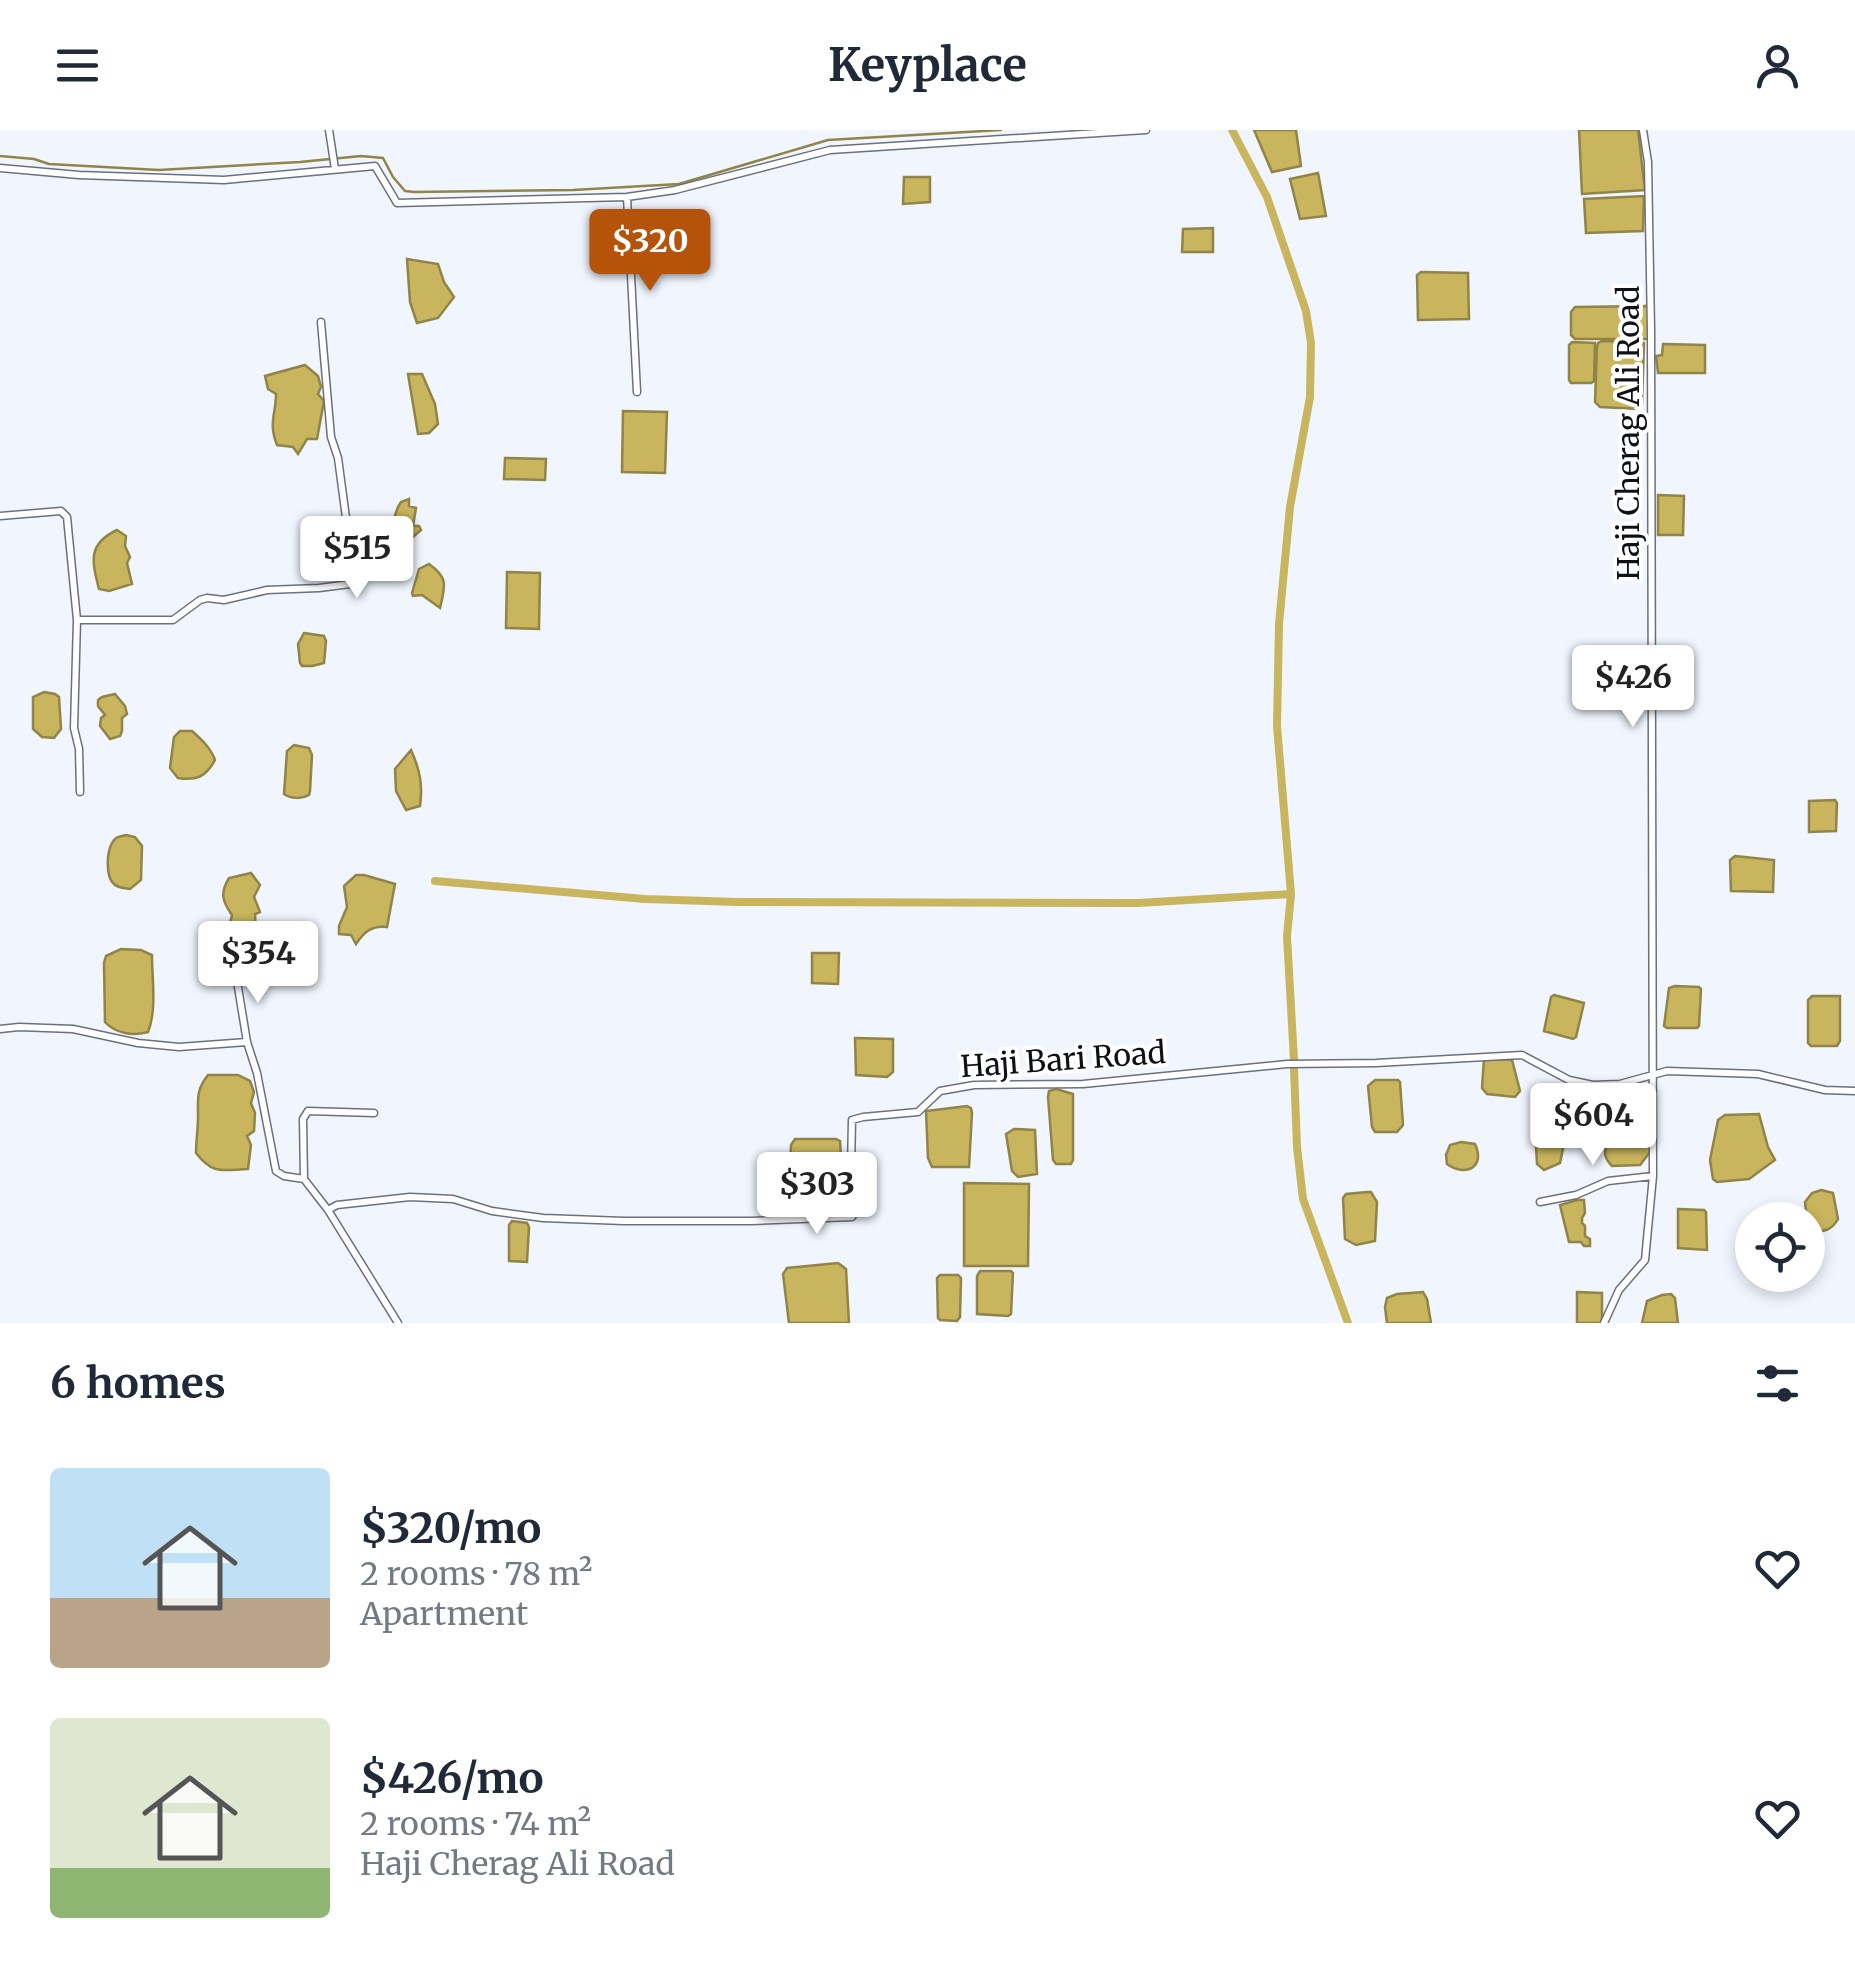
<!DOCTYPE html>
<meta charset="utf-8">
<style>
:root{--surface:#fff;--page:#f6f6f7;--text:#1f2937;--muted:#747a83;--accent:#b45309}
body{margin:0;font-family:Merriweather,serif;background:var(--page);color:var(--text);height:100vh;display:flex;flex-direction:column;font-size:38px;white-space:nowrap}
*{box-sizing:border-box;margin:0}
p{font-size:32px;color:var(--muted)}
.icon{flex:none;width:55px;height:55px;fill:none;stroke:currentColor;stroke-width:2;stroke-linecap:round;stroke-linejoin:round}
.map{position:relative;height:1193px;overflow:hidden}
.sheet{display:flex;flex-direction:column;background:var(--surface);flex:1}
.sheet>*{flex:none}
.tools{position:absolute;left:1735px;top:1072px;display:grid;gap:20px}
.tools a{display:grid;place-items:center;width:90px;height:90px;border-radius:50%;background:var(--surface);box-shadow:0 5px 15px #0003;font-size:50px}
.price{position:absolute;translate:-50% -85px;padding:0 22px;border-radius:10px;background:#fff;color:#222;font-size:32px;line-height:65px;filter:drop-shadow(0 2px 5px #0008)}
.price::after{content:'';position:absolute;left:50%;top:60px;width:30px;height:22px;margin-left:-15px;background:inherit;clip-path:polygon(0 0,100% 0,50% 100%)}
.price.on{background:var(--accent);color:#fff}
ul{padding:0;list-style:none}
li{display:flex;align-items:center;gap:30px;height:250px;padding:0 50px}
li span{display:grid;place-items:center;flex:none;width:280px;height:200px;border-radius:10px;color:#555}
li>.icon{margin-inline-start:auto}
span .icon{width:120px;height:120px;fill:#fffc;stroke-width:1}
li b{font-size:42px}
h2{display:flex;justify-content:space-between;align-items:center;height:120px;padding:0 50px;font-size:42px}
header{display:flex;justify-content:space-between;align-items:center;height:130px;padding:0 50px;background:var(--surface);font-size:45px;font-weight:700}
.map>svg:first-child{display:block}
</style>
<header><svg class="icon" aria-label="menu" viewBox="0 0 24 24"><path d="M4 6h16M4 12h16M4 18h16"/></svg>Keyplace<svg class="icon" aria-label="person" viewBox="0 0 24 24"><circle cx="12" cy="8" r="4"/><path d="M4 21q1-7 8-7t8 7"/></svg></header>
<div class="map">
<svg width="1855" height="1193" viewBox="0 0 1855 1193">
<rect width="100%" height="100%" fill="#f0f5fe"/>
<path fill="#c8b55d" stroke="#908447" stroke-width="2.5" d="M1254,0H1296L1301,36L1272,42Z
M1579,0H1638L1645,60L1582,64Z
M1318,43L1326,86L1300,89L1290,49Z
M904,47H930V72L903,74Z
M1644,66L1643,101L1586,103L1584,69Z
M1213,98V122H1182L1183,99Z
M407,129L438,134L444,152L454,167L438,188L417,193L410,172Z
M1421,142L1468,143L1469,189L1418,190L1417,145Z
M1647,176L1650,178V206L1648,209H1575L1571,205V182L1575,177Z
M1602,211L1644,213L1642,274L1639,279L1600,277L1595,272L1597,217L1598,213Z
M1572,212L1595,213L1594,251L1591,253H1571L1569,250V215Z
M1663,214L1705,215V243H1658L1656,226L1662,225Z
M305,235L318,246L321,257L318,264L324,271L317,309H307L298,324L293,317L277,315C268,292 276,285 276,264L268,259L265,246Z
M408,244H422L435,274L438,294L429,303L418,304Z
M623,281L667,282L665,343L622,342Z
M505,328L546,329L545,350L504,349Z
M1658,365L1684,366L1683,405H1658Z
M409,369V376L416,378L413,396H419L421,400L412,408C391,407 391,387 401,372Z
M117,400L126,406L125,416L130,427L127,433L132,454L109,461L99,459C92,432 87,414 117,400Z
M429,434C449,448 445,456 440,478L422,465L413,466L412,463L419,439Z
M507,442L540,443L539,499L506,498Z
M304,503L324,506L326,511L324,533L312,536H302L300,533L298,514Z
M44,562L55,564L59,567L61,599L54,608L42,607L33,599V567Z
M115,564L125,576L127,584L122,588V601L120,606L110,609L100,596L101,588L105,585L98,576V570L102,567Z
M180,601H192C201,609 211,618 215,630C206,647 196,651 178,648L170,638L174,607Z
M294,615L309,618L312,625L310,661L309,665C302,669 291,669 284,664L287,621Z
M411,620C420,640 423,655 420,676L406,680L396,661L395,639Z
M1835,670L1837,673L1836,701L1809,702V671Z
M126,705L135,707L142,716L141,750L130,759C124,758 118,758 114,754C105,746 107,722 112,713C116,706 119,707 126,705Z
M1735,726L1774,730L1773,762L1731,761L1730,730Z
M251,743L260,755L254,767L260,782L255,784L256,803L227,805L232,785C222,771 220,763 229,748Z
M356,745H364L395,754L387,797C372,795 364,802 356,814L351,805L339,804V796L347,777L344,756Z
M121,819L141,820L152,825C152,849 157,880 148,902C133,906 116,904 105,892L104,833L106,826Z
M812,823H839L838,854L812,853Z
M1675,856L1699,857L1701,859L1699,896L1697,898H1667L1664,896L1669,858Z
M1554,865L1584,873L1576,907L1573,909L1544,901L1551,867Z
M1812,866H1840V911L1837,916H1811L1808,913V870Z
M855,908L893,909V942L887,947L856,945Z
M1484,928L1512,930L1520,961L1515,967L1487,964L1482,958Z
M208,945H238L250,951L254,962L251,973L255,983L254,1001L247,1006L251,1015L248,1039C222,1040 213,1045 196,1023C196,1011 198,999 198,987C198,969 196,960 208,945Z
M1375,950H1398L1400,952L1403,995L1397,1002H1375L1372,997L1368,956Z
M1056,959L1073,964V1030L1071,1034H1056L1053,1030L1048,967L1049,961Z
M1560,975L1565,1009L1560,1033L1544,1040L1537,1034L1534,982Z
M967,976L971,978L972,983L969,1037H932L928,1028L926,981Z
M1620,979L1648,984L1650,1022L1640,1035L1612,1036C1601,1025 1606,1020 1607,1007C1608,999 1607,990 1607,982Z
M1759,984L1768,1017L1775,1030L1749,1049L1717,1052L1713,1049L1710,1030L1718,990L1725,985Z
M1014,999L1035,1000L1037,1044L1018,1047L1012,1041L1006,1004Z
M795,1009H836L840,1011L844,1068L842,1073H793L789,1064L791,1015Z
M1461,1012L1475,1014C1486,1038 1465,1047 1447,1034L1446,1025L1450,1015Z
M964,1053L1029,1054L1028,1136H964Z
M1821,1060L1833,1063L1838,1089C1832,1100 1825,1101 1814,1102L1807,1089L1805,1072L1812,1063Z
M1367,1062H1371L1377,1072L1375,1111L1356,1115L1345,1109L1343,1068L1346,1064Z
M1577,1070H1584L1585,1083L1582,1088V1093L1585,1096V1106L1590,1109V1116H1584L1581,1112H1569L1560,1075Z
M1678,1079L1704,1080L1706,1082L1707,1120L1678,1118Z
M512,1091L527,1093L529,1097L527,1132L509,1131V1095Z
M838,1133L846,1139L849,1193H789L783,1144L787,1138Z
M980,1141H1011L1013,1143L1011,1184L1008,1186L977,1184V1146Z
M940,1145H958L961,1148L960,1187L957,1191L940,1190L938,1188L937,1148Z
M1423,1162L1427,1169L1431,1193H1387L1385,1177L1387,1168L1397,1164Z
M1577,1162L1602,1163V1193H1577Z
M1671,1164L1675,1168L1678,1193H1642L1647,1171L1662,1165Z"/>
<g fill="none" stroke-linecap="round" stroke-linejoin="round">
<path stroke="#908447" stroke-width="2.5" d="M0,26L34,29L49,34L159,40L300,32L361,26L383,28L393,47L405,61L414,62L573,60L679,54L828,10L1001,0"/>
<path stroke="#c8b55d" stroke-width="8" d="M1232,0L1267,67L1306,181L1311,213L1310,267L1290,377L1279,494L1277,596L1291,764L1287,806L1294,930
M435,751L645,769L738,772L1138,773L1291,764
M1294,939L1297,1017L1303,1069L1348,1193"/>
<defs>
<path id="minor" d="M329,0L335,39
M0,38L79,45L224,50L375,36L397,73L627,67L675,60L830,20L1146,0
M627,67L637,262
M0,386L61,381L67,387L77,490L74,598L79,619L80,662
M77,490H173L200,470L207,468L224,470L267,460L319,458L350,454L349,410L338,328L331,307L321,192
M236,845L247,912
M0,899L19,897L73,899L138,913L179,917L247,912L257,943L276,1041L284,1046L304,1049L328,1080
M304,1049L303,989L308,981L374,983
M1540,1072L1576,1065L1608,1051L1653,1046
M398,1193L328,1080L337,1075L410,1067L453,1069L492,1081L543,1088L624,1091H751L852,1087L855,1082L851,1039L852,990L863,987L918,982L940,961L974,955L1083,954L1287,934L1376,933L1522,925L1569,950L1593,955L1620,954L1667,941L1758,944L1825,960L1855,961
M1604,1193L1619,1160L1645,1130L1653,1046L1651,200L1648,32L1643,0"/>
</defs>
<use href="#minor" stroke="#6a707d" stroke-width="9"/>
<use href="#minor" stroke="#fff" stroke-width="6"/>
</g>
<g text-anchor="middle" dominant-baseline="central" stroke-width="8" stroke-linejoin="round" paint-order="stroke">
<g font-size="30" fill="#0d1015" stroke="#fff">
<text transform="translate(1628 303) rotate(-90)">Haji Cherag Ali Road</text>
<text transform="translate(1063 929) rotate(-4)">Haji Bari Road</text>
</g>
</g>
</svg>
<div class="tools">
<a><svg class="icon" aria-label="locate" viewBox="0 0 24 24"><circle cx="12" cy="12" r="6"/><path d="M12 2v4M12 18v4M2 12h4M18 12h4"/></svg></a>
</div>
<b class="price on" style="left:650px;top:164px">$320</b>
<b class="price" style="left:357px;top:471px">$515</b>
<b class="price" style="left:1633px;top:600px">$426</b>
<b class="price" style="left:258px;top:876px">$354</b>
<b class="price" style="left:1593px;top:1038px">$604</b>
<b class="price" style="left:817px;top:1107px">$303</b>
</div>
<section class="sheet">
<h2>6 homes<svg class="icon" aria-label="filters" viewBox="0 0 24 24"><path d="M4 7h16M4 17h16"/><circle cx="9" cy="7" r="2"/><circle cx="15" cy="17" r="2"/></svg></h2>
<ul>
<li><span style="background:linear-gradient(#bfe0f5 65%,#b9a48a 0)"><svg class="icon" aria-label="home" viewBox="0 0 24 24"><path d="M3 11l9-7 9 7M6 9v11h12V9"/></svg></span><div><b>$320/mo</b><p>2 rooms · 78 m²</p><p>Apartment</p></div><svg class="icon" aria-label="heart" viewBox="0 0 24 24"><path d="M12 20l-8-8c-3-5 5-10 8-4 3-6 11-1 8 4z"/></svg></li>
<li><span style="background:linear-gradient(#dfe7d0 75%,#8fb573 0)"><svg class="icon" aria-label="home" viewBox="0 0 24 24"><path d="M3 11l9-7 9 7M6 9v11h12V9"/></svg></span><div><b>$426/mo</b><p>2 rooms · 74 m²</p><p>Haji Cherag Ali Road</p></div><svg class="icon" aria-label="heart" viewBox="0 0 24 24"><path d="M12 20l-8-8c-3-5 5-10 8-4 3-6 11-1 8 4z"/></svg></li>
</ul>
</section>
